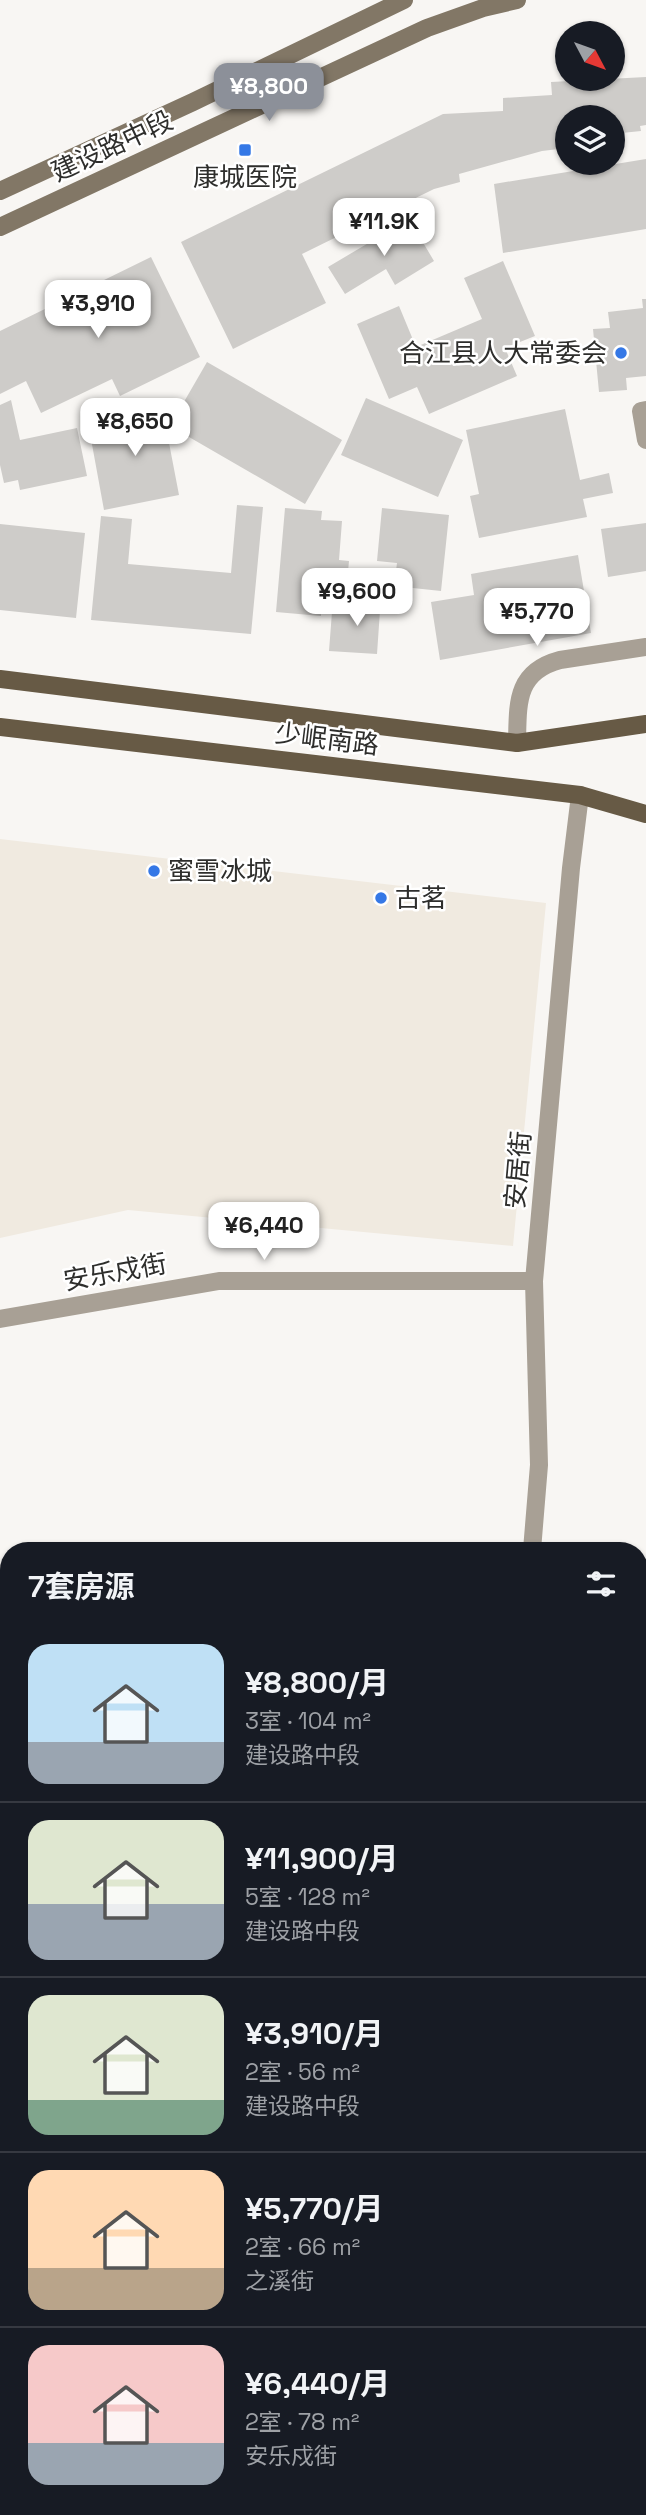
<!DOCTYPE html>
<html lang="zh">
<meta charset="utf-8">
<style>
:root{--surface:#171b24;--page:#20242c;--text:#f1f3f6;--muted:#9ea1a6;--line:#363941;--accent:#8c9099}
body{margin:0;font-family:"Space Grotesk","Noto Sans SC",sans-serif;background:var(--page);color:var(--text);height:100vh;display:flex;flex-direction:column;font-size:26px;white-space:nowrap}
*{box-sizing:border-box;margin:0}
p{font-size:23px;color:var(--muted)}
.icon{flex:none;width:38px;height:38px;fill:none;stroke:currentColor;stroke-width:2;stroke-linecap:round;stroke-linejoin:round}
.map{position:relative;flex:1;overflow:hidden}
.details{position:absolute;left:0px;top:1542px;width:648px;height:975px;display:flex;flex-direction:column;background:var(--surface);border-radius:28px 28px 0 0;box-shadow:0 2px 5px #0004}
.details>*{flex:none}
.needle{width:46px;rotate:131deg}
.controls{position:absolute;left:555px;top:21px;display:grid;gap:14px}
.controls a{display:grid;place-items:center;width:70px;height:70px;border-radius:50%;background:var(--surface);box-shadow:0 2px 5px #0004;font-size:35px}
.price{position:absolute;translate:-50% -60px;padding:0 16px;border-radius:14px;background:#fff;color:#222;font-size:23px;line-height:46px;filter:drop-shadow(0 2px 4px #0008)}
.price::after{content:'';position:absolute;left:50%;top:42px;width:21px;height:16px;margin-left:-10px;background:inherit;clip-path:polygon(0 0,100% 0,50% 100%)}
.price.on{background:var(--accent);color:#fff}
ul{padding:0;list-style:none}
li{display:flex;align-items:center;gap:21px;height:175px;padding:0 28px}
li+li{border-top:2px solid var(--line)}
li span{display:grid;place-items:center;flex:none;width:196px;height:140px;border-radius:21px;color:#555}
li>.icon{margin-inline-start:auto}
span .icon{width:84px;height:84px;fill:#fffc;stroke-width:1}
li b{font-size:30px}
h2{display:flex;justify-content:space-between;align-items:center;height:84px;padding:0 28px;font-size:30px}
.map>svg:first-child{display:block}
</style>
<div class="map">
<svg width="646" height="2515" viewBox="0 0 646 2515">
<rect width="100%" height="100%" fill="#f8f6f3"/>
<path fill="#f0eae0" d="M0,839L546,903L513,1246L128,1210L0,1238Z"/>
<path fill="#ceccc9" d="M646,77V125L640,126L641,131L612,134V117H567V148L542,151L459,174L460,182L434,189L302,254L326,303L233,349L181,242L443,114L503,111V98L552,95L551,82Z
M646,159V229L503,253L494,184Z
M409,219L434,261L395,285L386,269L345,294L328,267Z
M151,257L200,357L120,396L112,379L41,413L26,381L0,394V331Z
M503,261L535,336L505,348L517,376L429,414L417,387L389,399L357,324L399,306L416,347L482,319L464,278Z
M642,299H646V376L626,378L627,390L599,392L593,329L610,328L608,312L643,308Z
M207,362L342,440L305,504L170,426Z
M366,398L463,440L438,497L341,455Z
M11,400L20,440L77,428L87,476L20,490L18,480L4,483L0,465V405Z
M161,401L179,495L104,510L89,428L129,421L127,408Z
M565,409L580,480L609,473L613,493L583,499L587,517L479,538L470,496L479,494L466,430Z
M237,505L263,507L251,634L91,620L101,516L132,519L128,564L231,573Z
M285,508L322,511L321,520L342,521L339,560L349,561L347,582L354,583L352,609L321,606V616L276,612Z
M382,508L449,515L441,591L394,586L397,563L377,561Z
M646,523V571L608,577L601,529Z
M0,524L85,533L76,618L0,610Z
M578,555L591,633L440,660L431,602L474,595L471,574Z
M358,595L381,596L377,654L329,651L332,612L357,613Z"/>
<g fill="none" stroke-linecap="round" stroke-linejoin="round">
<path stroke="#a8a095" stroke-width="18" d="M646,410L641,411L646,440"/>
<path stroke="#a8a095" stroke-width="18" d="M517,743C518,704 515,672 560,660L646,647
M0,1319L219,1281H534
M532,1550L539,1465L534,1281L571,868L580,795
M639,1817L646,1816
M53,2515V2508
M350,2515L351,2508"/>
<path stroke="#827766" stroke-width="18" d="M0,191L193,102L404,0
M0,227L427,28L483,8L517,0
M0,2432L9,2434
M547,2508L603,2515"/>
<path stroke="#675a45" stroke-width="18" d="M0,679L517,743L646,724
M0,727L580,795L646,814"/>
</g>
<g fill="#3578e6" stroke="#fff" stroke-width="2.5">
<rect x="238" y="143" width="14" height="14" rx="3.5"/>
<circle cx="621" cy="353" r="7"/>
<circle cx="154" cy="871" r="7"/>
<circle cx="381" cy="898" r="7"/>
</g>
<g text-anchor="middle" dominant-baseline="central" stroke-width="5" stroke-linejoin="round" paint-order="stroke">
<g font-size="26" fill="#2e2e2c" stroke="#fff">
<text transform="translate(112 146) rotate(-25)">建设路中段</text>
<text transform="translate(327 739) rotate(7)">少岷南路</text>
<text transform="translate(518 1170) rotate(-85)">安居街</text>
<text transform="translate(115 1272) rotate(-10)">安乐戍街</text>
</g>
<g font-size="26" fill="#2e2e2c" stroke="#fff" text-anchor="start">
<text x="245" y="177" text-anchor="middle">康城医院</text>
<text x="607" y="353" text-anchor="end">合江县人大常委会</text>
<text x="168" y="871">蜜雪冰城</text>
<text x="395" y="898">古茗</text>
</g>
</g>
</svg>
<div class="controls">
<a><svg class="needle" viewBox="-14 -14 28 28"><path d="M0-13l5 13h-10z" fill="#e53935"/><path d="M0 13l5-13h-10z" fill="#9ea1a6"/></svg></a>
<a><svg class="icon" aria-label="layers" viewBox="0 0 24 24"><path d="M12 4l9 5-9 5-9-5zM3 14l9 5 9-5"/></svg></a>
</div>
<b class="price on" style="left:269px;top:123px">¥8,800</b>
<b class="price" style="left:384px;top:258px">¥11.9K</b>
<b class="price" style="left:98px;top:340px">¥3,910</b>
<b class="price" style="left:135px;top:458px">¥8,650</b>
<b class="price" style="left:357px;top:628px">¥9,600</b>
<b class="price" style="left:537px;top:648px">¥5,770</b>
<b class="price" style="left:264px;top:1262px">¥6,440</b>
<section class="details">
<h2>7套房源<svg class="icon" aria-label="filters" viewBox="0 0 24 24"><path d="M4 7h16M4 17h16"/><circle cx="9" cy="7" r="2"/><circle cx="15" cy="17" r="2"/></svg></h2>
<ul>
<li><span style="background:linear-gradient(#bfe0f5 70%,#9aa5b1 0)"><svg class="icon" aria-label="home" viewBox="0 0 24 24"><path d="M3 11l9-7 9 7M6 9v11h12V9"/></svg></span><div><b>¥8,800/月</b><p>3室 · 104 m²</p><p>建设路中段</p></div></li>
<li><span style="background:linear-gradient(#dfe7d0 60%,#9aa5b1 0)"><svg class="icon" aria-label="home" viewBox="0 0 24 24"><path d="M3 11l9-7 9 7M6 9v11h12V9"/></svg></span><div><b>¥11,900/月</b><p>5室 · 128 m²</p><p>建设路中段</p></div></li>
<li><span style="background:linear-gradient(#dfe7d0 75%,#7fa58c 0)"><svg class="icon" aria-label="home" viewBox="0 0 24 24"><path d="M3 11l9-7 9 7M6 9v11h12V9"/></svg></span><div><b>¥3,910/月</b><p>2室 · 56 m²</p><p>建设路中段</p></div></li>
<li><span style="background:linear-gradient(#ffd9b3 70%,#b9a48a 0)"><svg class="icon" aria-label="home" viewBox="0 0 24 24"><path d="M3 11l9-7 9 7M6 9v11h12V9"/></svg></span><div><b>¥5,770/月</b><p>2室 · 66 m²</p><p>之溪街</p></div></li>
<li><span style="background:linear-gradient(#f6c9c9 70%,#9aa5b1 0)"><svg class="icon" aria-label="home" viewBox="0 0 24 24"><path d="M3 11l9-7 9 7M6 9v11h12V9"/></svg></span><div><b>¥6,440/月</b><p>2室 · 78 m²</p><p>安乐戍街</p></div></li>
</ul>
</section>
</div>
